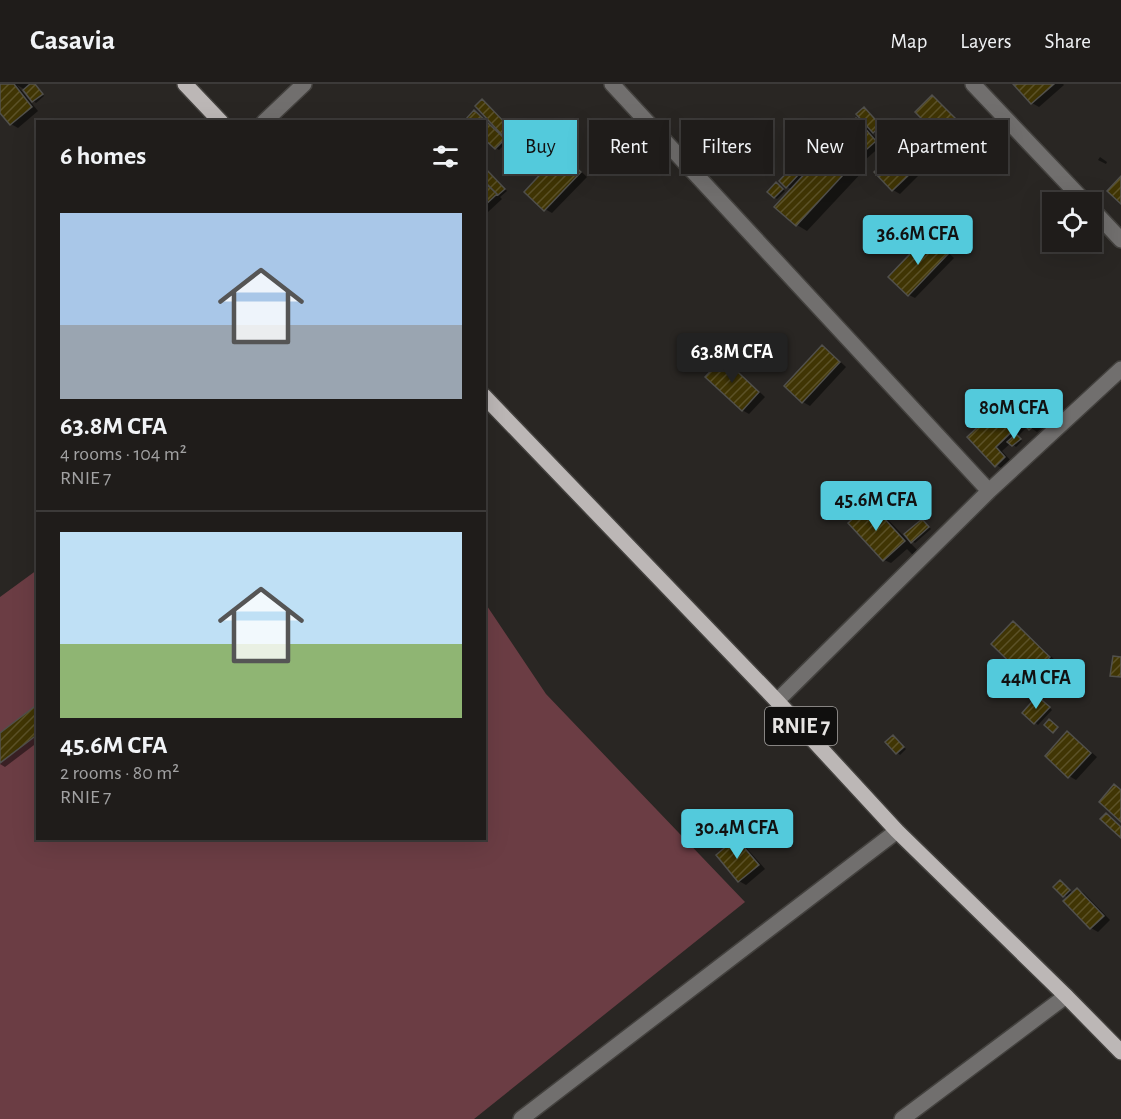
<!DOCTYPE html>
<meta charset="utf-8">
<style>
:root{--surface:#1f1c1a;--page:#2c2927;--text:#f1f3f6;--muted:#a1a1a2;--line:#3c3a39;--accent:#53cadc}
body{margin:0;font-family:"Alegreya Sans",sans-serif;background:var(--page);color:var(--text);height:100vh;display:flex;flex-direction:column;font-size:22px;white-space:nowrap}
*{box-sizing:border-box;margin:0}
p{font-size:20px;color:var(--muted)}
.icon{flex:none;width:33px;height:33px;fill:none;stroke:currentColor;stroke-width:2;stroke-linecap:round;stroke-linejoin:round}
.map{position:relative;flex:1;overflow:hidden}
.drawer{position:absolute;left:36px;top:36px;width:450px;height:720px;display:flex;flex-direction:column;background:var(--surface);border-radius:0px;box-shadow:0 6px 24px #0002,0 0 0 2px var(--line)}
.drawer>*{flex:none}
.guide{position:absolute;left:504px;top:36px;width:526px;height:54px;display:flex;gap:12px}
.controls{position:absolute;left:1042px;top:108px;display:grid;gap:12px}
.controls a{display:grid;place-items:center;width:60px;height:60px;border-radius:0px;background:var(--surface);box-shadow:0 6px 24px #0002,0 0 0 2px var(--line);font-size:30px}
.price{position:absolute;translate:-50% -51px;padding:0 14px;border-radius:6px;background:var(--accent);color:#111;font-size:20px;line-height:39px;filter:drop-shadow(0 2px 3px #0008)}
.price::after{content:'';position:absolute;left:50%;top:36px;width:18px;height:14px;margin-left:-9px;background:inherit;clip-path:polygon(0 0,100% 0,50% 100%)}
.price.active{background:#222;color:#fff}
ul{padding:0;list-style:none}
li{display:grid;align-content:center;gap:12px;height:318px;padding:0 24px}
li+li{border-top:2px solid var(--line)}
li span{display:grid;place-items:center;height:186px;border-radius:0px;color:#555}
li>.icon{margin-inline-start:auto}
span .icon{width:108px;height:108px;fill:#fffc;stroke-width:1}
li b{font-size:26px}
h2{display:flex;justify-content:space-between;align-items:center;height:72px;padding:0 24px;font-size:26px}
.chip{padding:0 21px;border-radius:0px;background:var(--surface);box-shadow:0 6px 24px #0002,0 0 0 2px var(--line);font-size:21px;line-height:54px}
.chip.active{background:var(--accent);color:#111}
header{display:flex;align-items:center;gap:36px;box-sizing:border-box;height:84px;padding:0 30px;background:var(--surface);border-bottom:2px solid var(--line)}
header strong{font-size:28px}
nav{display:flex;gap:33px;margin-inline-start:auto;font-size:21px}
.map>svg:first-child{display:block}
</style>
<header>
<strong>Casavia</strong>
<nav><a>Map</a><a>Layers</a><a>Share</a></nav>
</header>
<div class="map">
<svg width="1121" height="1035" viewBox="0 0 1121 1035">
<defs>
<pattern id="building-hatch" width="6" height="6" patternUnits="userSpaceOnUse" patternTransform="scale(1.5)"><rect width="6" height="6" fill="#403504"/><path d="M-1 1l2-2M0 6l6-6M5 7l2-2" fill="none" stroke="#5c5228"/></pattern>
</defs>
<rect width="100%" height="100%" fill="#292623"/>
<path fill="#6b3d44" d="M37,486L38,754H484L485,519L546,610L745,818L474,1035H0V513Z"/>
<path fill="#0007" d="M0,0H34L44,12L36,19L31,15L24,5L17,1L38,27L18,44L11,40L0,26Z
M1015,0H1063L1064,1L1039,23L1032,19Z
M932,13L939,17L969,48L953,63L947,59Z
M485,19L512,47L507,52L504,51Z
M865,25L883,44L876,50L869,46L882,61L865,76L859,72L856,35L867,42Z
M477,30L507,58L499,66L496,64L484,38Z
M828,56L833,62L834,60L844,66L865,85L807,147L797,141L792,105L787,103L796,86L804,93L808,88L798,80L800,78L803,80L809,87L813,83L810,81L815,63L824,71L827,67L822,64Z
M561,71L567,74L587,93L552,129L545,125L540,92L536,90L545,79L549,83Z
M894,71L901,74L918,92L900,110L893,106Z
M1100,73L1107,78L1106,80L1098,76Z
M484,83L507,107L500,113L502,115L488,128L484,127Z
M779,102L785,107L777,115L774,113Z
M928,153L935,156L954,174L915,214L909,211Z
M822,263L829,267L846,283L810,322L803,318Z
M729,280L765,313L749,330L742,326Z
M1013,311L1020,315L1045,341L1037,348L1028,342L1018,352L1022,357L1016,363L1011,359L1002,367L1011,377L1003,385L996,381L969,353Z
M904,412L909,417L903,420L898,416Z
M870,421L877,424L919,468L914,472L907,465L891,479L884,476Z
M925,439L931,445L915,459L912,457Z
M1013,539L1020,543L1056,577L1036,598L1029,595Z
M1040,615L1052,626L1038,641L1024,629Z
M38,622V658L5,683L0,680V651Z
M1068,649L1074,653L1097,673L1076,696L1069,692Z
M893,652L906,665L900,671L887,658Z
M736,756L743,760L765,785L746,801L739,797L718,771Z
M1063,800L1073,810L1077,805L1084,809L1110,836L1098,848L1091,844L1068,814L1055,803Z"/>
<path fill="url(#building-hatch)" stroke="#51504c" stroke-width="1.5" d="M0,0H14L32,23L10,41L0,29Z
M30,0H35L43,10L32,18L23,6Z
M1013,0H1054L1031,20Z
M932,11L964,43L946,60L915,28Z
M482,15L511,45L503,52L475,22Z
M864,23L881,42L873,49L856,30Z
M474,26L505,55L495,65L484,55V38H466L465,36Z
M856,34L876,57L858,73L837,50Z
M825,53L830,58L821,66L817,60Z
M834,58L855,78L796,142L774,123Z
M814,61L822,69L809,82L801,74Z
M560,69L581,88L544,127L524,108Z
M894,69L912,88L892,107L874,88Z
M542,76L546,80L535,91L531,86Z
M793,82L800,89L786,104L779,97Z
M484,83L505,105L498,111L484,97Z
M1121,92V120L1107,107Z
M484,98L497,110L484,122Z
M776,98L783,105L774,114L767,108Z
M928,151L948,170L908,212L888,193Z
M822,261L840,278L802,319L784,302Z
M723,274L759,308L742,327L705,293Z
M1013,310L1039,337L1029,346L1022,338L996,363L1005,373L995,383L967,353Z
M1016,350L1021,355L1012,362L1007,358Z
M870,419L905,457L883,477L848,439Z
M922,435L929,443L911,459L904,450Z
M1013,537L1050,573L1028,596L991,560Z
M1113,572L1121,573V593L1110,592Z
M1037,612L1050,623L1034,640L1022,629Z
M38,620V650L0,679V649Z
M1049,635L1058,643L1053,649L1044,641Z
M1067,647L1091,669L1068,694L1045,672Z
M893,651L904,663L896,670L885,658Z
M1114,700L1121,706V738L1099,718Z
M1106,729L1121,743V754L1100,735Z
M736,754L759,781L738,798L716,771Z
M1060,796L1070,806L1063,813L1053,803Z
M1077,804L1104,832L1090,845L1063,817Z"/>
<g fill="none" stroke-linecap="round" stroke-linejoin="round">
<defs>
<path id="minor" d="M612,0L989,407
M973,0L1085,118
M264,38L304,0
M1092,125L1121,156
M777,617L989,407L1121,285
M521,1035L897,747
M902,1035L1066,912"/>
<path id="major" d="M185,0L221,38
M484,312L777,617L897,747L1066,912L1121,968"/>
</defs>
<use href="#minor" stroke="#43413e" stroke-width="18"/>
<use href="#major" stroke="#43413e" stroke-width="18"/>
<use href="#minor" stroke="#716f6e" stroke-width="15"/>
<use href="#major" stroke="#bcb7b6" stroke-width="15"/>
</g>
<g text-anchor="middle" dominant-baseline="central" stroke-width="5" stroke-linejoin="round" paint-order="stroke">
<rect fill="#100f0e" stroke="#a6a4a2" stroke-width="1.5" x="765" y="623" width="72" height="38" rx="4.5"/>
<g font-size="22" font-weight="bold" fill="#e6e4e2">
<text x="801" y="642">RNIE 7</text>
</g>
</g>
</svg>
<div class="controls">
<a><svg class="icon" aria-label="locate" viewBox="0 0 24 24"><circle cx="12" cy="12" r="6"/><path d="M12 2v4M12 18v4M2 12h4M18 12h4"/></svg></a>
</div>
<b class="price" style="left:918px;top:182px">36.6M CFA</b>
<b class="price active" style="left:732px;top:300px">63.8M CFA</b>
<b class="price" style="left:1014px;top:356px">80M CFA</b>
<b class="price" style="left:876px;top:448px">45.6M CFA</b>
<b class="price" style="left:1036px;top:626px">44M CFA</b>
<b class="price" style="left:737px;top:776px">30.4M CFA</b>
<div class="guide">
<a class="chip active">Buy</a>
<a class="chip">Rent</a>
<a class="chip">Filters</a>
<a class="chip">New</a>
<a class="chip">Apartment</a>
</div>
<section class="drawer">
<h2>6 homes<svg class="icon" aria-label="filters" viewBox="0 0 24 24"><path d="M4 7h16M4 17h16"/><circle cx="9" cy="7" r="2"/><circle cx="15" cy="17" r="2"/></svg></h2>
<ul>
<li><span style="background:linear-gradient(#a9c7e8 60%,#9aa5b1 0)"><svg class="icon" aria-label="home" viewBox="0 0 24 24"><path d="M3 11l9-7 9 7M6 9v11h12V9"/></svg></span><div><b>63.8M CFA</b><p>4 rooms · 104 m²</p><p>RNIE 7</p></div></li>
<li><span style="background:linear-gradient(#bfe0f5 60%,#8fb573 0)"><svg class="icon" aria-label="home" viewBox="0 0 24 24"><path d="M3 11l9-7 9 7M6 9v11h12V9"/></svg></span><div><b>45.6M CFA</b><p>2 rooms · 80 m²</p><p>RNIE 7</p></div></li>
</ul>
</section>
</div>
